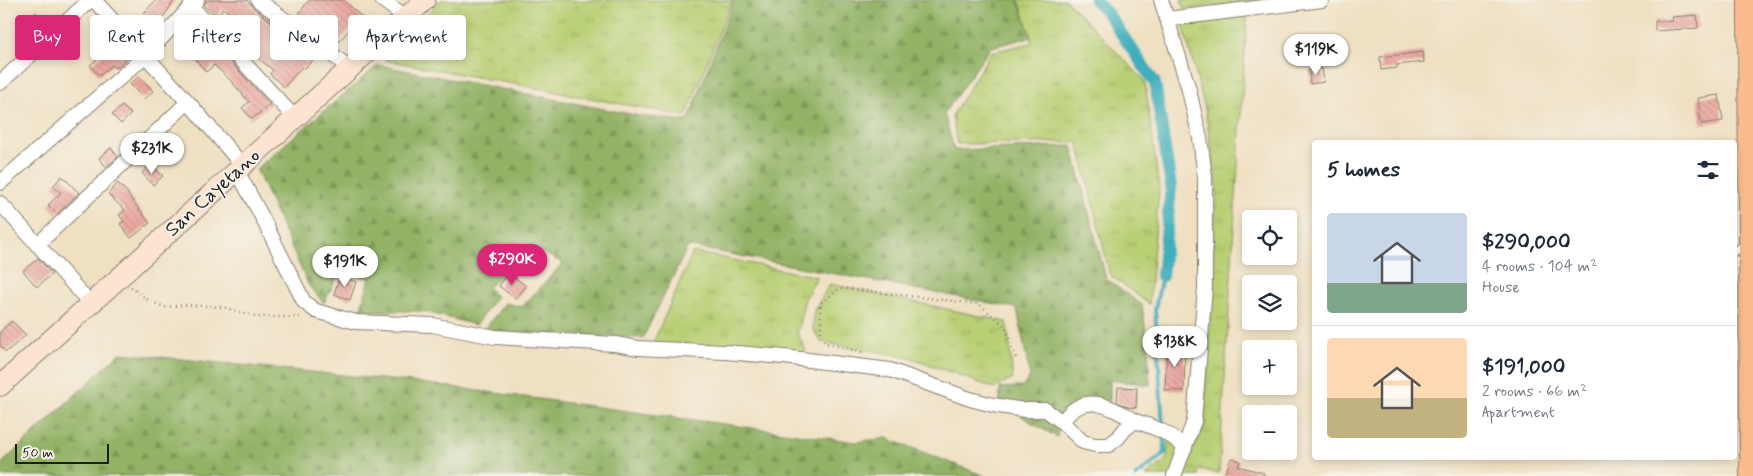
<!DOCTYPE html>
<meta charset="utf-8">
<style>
:root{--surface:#fff;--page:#f6f6f7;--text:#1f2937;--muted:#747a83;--line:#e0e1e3;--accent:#db2777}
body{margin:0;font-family:Mynerve,sans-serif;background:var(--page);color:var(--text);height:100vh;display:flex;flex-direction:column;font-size:19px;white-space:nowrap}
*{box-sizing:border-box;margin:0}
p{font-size:16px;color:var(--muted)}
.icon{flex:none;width:28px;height:28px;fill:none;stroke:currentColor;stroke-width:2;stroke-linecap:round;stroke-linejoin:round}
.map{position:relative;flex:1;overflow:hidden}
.side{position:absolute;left:1312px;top:140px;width:425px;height:320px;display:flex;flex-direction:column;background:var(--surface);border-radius:5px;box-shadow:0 2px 8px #0003}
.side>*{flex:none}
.guide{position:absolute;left:15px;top:15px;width:475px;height:45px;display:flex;gap:10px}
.controls{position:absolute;left:1242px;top:210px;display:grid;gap:10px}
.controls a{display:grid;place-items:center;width:55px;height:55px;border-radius:5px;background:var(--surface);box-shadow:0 2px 8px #0003;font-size:25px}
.scale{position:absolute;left:15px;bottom:12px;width:94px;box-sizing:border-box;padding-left:5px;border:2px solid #1c1c1c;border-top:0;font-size:14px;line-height:18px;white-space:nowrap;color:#1c1c1c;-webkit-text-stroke:4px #f7f3e8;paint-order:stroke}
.price{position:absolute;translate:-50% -42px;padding:0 11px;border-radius:18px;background:#fff;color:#222;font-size:16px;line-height:32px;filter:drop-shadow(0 1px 2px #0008)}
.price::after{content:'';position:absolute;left:50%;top:30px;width:15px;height:11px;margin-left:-8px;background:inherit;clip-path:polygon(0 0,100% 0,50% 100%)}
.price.active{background:var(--accent);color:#fff}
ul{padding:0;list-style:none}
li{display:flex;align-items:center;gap:15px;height:125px;padding:0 15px}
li+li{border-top:1px solid var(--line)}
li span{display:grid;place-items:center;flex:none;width:140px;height:100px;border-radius:5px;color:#555}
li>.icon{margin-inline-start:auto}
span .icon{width:60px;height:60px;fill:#fffc;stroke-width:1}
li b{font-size:21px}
h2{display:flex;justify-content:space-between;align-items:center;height:60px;padding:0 15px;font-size:21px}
.tag{padding:0 18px;border-radius:5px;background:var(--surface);box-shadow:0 2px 8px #0003;font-size:18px;line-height:45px}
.tag.active{background:var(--accent);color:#fff}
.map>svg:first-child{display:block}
</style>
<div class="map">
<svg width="1753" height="476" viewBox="0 0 1753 476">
<defs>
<pattern id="grass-tufts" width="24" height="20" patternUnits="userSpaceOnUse" patternTransform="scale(1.25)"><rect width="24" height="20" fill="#b8cf73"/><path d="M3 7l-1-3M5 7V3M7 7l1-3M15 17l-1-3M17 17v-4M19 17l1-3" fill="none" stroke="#9eb163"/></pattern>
<pattern id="forest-firs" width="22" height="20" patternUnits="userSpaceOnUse" patternTransform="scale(1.25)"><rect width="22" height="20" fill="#92b265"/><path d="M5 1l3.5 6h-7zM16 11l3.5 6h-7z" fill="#7d9857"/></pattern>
<pattern id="building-back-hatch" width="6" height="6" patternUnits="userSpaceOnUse" patternTransform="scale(1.25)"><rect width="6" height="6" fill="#eba9a1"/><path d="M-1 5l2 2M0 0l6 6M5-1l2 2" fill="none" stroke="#c9918a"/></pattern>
</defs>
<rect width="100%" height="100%" fill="#f7f3e8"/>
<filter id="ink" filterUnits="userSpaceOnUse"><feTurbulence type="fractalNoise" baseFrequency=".02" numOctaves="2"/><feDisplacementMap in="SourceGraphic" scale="10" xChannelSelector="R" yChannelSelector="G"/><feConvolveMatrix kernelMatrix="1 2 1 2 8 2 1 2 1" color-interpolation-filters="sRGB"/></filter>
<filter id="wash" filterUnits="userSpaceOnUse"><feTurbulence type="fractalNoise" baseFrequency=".0096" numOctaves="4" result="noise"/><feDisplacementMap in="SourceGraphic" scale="20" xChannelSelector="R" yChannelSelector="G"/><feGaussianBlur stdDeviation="1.12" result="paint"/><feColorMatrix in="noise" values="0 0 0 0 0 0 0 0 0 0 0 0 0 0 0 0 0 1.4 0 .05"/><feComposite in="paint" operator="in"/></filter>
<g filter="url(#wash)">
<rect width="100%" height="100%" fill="#efe0c2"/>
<path fill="url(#grass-tufts)" stroke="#6a7648" d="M441,0H732L686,116L385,60Z
M1019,0H1066L1145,81L1159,188L1149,304L1110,275L1078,142L957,144L952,116L991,52L1032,43Z
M1181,0H1258V1L1184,9Z
M1247,16L1219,473L1199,469L1198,476H1181L1206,423L1205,410L1217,183L1205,109L1183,25Z
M693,252L817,277L805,299L797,333L805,349L806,360L653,343Z
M830,284L1007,322L1013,379L994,388L909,357L821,342L813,329L814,310Z
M1168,441L1182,451L1170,476H1146L1167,459Z"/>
<path fill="url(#forest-firs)" stroke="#576740" d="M734,0H1018L1031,37L991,47L944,113L954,150L1072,146L1106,279L1142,305L1148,347L1150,385L1110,380V401L1087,404L1061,411L1057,437L1034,424L1000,402V388L1022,387L1030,377L1017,308L688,246L643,338L483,331L505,303L522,307L563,263L534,248L488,287L496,297L476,325L423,311H360L370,278L340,271L324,303L309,286L256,169L378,65L640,116L688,121Z
M120,353L421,383L856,442L886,438L985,476H0V465Z"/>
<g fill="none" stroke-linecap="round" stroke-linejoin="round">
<path stroke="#3faebc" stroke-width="4" d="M1162,276L1155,309L1163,427
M1136,476L1165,453L1164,437"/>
<path stroke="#3faebc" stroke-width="12" d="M1095,0L1108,14L1155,83L1171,187L1162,276"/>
</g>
<g id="blocks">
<path fill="url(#building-back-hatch)" d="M156,0H175L161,20L158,16L140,34L132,26Z
M206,0H247L253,7L284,32L285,31L288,33L315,58L304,69L302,67L284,87L270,74L273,70L250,52L248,53L236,41L246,28L244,25L245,24L223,8L217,16L204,6Z
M309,0H343L362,17L335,45L319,31L320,30L299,13Z
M36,12L49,26L32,41L19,27Z
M1697,15L1698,28L1655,31V21H1673L1672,17Z
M192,29L211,51L213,49L223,60L226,57L270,104L252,119L242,108L249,102L232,82L214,65L206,72L192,55L190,57L177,42Z
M110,33L130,56L116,68L112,65L99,76L90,65L104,54L95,45Z
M1423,52L1424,62L1397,65V68L1381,70L1380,57Z
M1322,68L1324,82L1310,84L1309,70Z
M139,76L153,91L144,99L130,84Z
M1719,95L1723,121L1701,124L1698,98Z
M122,106L131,114L121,124L112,115Z
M111,148L118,157L106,167L99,158Z
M151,164L163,176L153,185L142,173Z
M62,176L79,193L57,214L48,205L61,193L53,186Z
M118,183L129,194L128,195L150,223L131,238L120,224L124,221L119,215L125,210L108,194Z
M38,258L52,274L37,287L23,271Z
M509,273L526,286L516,299L499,286Z
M340,276L356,282L350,300L334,294Z
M12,321L26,335L6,352L0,346V332Z
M1167,346H1185L1184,391L1165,390Z
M1118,387L1137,388L1136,408L1128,407L1117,402Z
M1231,458L1240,461L1238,466L1264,473L1263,476H1224Z"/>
</g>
</g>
<g filter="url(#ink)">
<use href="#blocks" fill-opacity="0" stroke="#867e6f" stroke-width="1"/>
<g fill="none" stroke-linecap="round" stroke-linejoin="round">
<defs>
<path id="service" d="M1735,252L1745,243"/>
<path id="minor" d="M94,0L188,102L243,166
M258,0L350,68
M382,0L406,17
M1161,0L1188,86L1200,138L1205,177V288L1194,421L1174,476
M192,7L295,118
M1167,19L1322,0
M0,83L90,0
M237,171L261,215L304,302L316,311L356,322L432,325L495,337L615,344L638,348L725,352L784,357L890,370L970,399L993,405L1024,410H1046L1062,422L1083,442L1095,445H1109L1118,438L1125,429L1135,421C1154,427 1171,433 1185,448
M0,183L145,56L197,0
M0,203L90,303
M37,245L188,102
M1062,422C1084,390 1109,406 1135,421"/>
<path id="secondary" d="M0,386L425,0"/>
<path id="primary" d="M1749,0L1751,476"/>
</defs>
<use href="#service" stroke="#867e6f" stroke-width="9"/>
<use href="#minor" stroke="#867e6f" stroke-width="16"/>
<use href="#secondary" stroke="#867e6f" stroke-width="22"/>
<use href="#primary" stroke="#867e6f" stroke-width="24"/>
<path stroke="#867e6f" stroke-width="2.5" stroke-dasharray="1 4" stroke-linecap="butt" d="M131,287L149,301L165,307L186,305L222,307L259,317H303
M862,352L826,343L821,337L820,304L840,288L979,304L1005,326L1016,358"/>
<use href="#service" stroke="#fff" stroke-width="7"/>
<use href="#minor" stroke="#fff" stroke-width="14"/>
<use href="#secondary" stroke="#fde4d1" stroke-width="20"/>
<use href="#primary" stroke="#fbbb8c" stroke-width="22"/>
</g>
</g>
<g text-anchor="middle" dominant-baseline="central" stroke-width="4" stroke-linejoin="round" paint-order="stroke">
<g font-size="20" fill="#1c1c1c" stroke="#f7f3e8">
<text transform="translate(213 193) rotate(-42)">San Cayetano</text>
</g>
</g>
</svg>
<div class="controls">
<a><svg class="icon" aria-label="locate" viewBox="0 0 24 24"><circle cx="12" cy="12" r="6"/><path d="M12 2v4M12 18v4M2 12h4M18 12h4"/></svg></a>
<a><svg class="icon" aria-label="layers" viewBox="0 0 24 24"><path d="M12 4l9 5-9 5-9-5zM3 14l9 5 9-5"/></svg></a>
<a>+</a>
<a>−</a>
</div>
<div class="scale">50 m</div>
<b class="price" style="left:1316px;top:76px">$119K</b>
<b class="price" style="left:152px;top:175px">$231K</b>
<b class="price active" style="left:512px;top:286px">$290K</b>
<b class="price" style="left:345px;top:288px">$191K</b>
<b class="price" style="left:1175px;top:368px">$138K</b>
<div class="guide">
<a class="tag active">Buy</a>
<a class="tag">Rent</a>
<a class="tag">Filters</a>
<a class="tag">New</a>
<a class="tag">Apartment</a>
</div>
<section class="side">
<h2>5 homes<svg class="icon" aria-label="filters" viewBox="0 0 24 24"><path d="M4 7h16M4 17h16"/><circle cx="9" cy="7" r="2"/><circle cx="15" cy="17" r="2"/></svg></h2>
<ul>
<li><span style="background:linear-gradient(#c9d6e8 70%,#7fa58c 0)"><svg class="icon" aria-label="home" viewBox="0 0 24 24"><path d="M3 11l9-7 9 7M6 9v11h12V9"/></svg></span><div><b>$290,000</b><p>4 rooms · 104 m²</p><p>House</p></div></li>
<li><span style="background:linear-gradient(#ffd9b3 60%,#c2b280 0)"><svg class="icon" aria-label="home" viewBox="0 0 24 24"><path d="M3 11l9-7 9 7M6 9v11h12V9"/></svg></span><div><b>$191,000</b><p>2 rooms · 66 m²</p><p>Apartment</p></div></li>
</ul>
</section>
</div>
